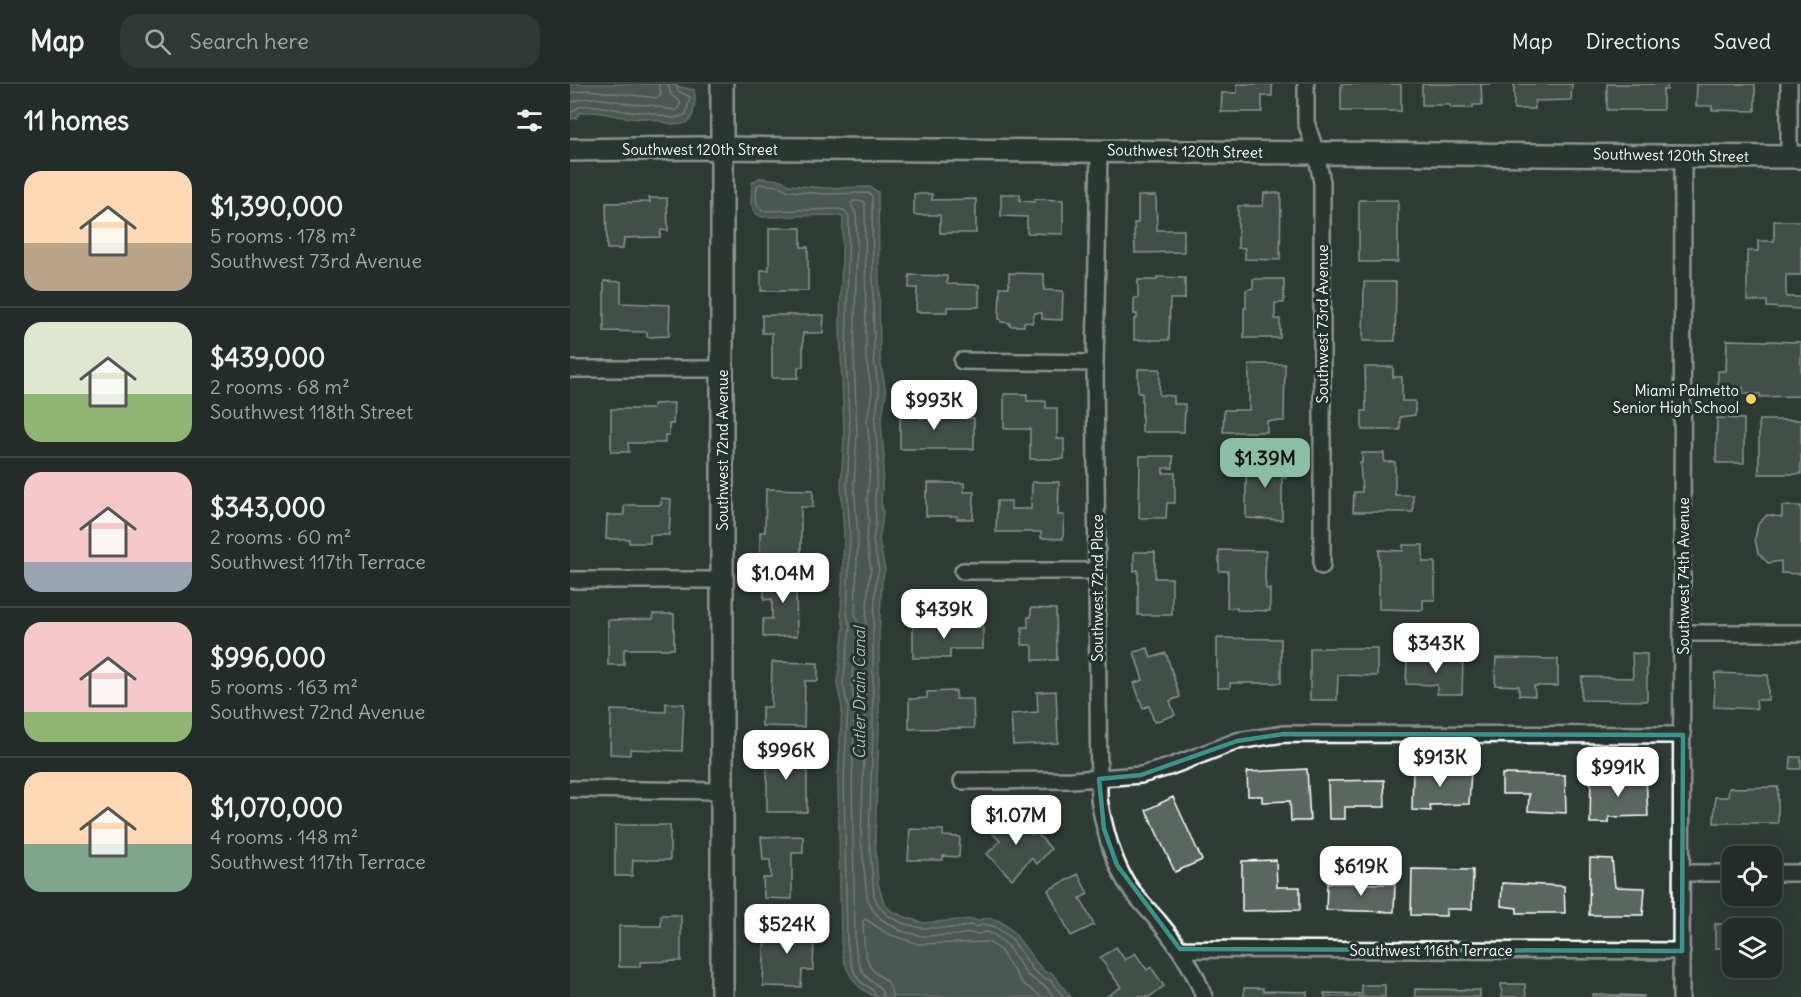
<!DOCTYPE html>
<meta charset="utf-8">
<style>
:root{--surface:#232c28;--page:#2f3834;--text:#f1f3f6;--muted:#a3a7a8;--line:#404845;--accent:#8abfa5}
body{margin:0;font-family:Delius,sans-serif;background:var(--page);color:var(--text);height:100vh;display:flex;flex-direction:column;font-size:22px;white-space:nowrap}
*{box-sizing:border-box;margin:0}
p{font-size:20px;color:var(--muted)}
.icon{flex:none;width:33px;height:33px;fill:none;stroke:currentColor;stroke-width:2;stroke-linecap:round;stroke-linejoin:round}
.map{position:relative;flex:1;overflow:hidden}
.side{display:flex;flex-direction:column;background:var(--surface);width:570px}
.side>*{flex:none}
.tools{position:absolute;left:1152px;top:762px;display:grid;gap:12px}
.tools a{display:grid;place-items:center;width:60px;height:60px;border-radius:12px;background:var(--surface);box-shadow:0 6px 24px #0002,0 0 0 2px var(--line);font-size:30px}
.price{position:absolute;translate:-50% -51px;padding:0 14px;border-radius:12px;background:#fff;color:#222;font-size:20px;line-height:39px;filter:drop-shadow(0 2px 3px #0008)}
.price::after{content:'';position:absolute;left:50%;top:36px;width:18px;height:14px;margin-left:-9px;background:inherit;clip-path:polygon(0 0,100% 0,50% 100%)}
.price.active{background:var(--accent);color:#111}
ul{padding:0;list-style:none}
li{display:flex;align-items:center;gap:18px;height:150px;padding:0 24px}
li+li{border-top:2px solid var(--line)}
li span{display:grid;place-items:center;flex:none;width:168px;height:120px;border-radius:18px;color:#555}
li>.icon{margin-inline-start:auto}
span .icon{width:72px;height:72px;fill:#fffc;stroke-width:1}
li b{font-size:26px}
h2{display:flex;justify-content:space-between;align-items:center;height:72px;padding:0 24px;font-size:26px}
header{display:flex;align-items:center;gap:36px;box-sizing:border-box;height:84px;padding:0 30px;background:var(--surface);border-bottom:2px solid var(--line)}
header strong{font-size:28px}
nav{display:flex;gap:33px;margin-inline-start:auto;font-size:21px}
.search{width:420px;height:54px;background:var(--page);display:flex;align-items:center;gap:15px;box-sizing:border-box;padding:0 21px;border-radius:18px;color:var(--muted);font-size:22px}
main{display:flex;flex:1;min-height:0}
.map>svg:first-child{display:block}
</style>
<header>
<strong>Map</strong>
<div class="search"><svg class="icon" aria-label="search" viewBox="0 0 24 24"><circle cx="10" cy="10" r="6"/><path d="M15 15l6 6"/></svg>Search here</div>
<nav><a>Map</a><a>Directions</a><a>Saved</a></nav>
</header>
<main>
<section class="side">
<h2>11 homes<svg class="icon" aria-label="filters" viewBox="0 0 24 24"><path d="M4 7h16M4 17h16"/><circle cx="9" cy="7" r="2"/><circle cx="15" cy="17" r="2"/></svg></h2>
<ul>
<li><span style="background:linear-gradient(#ffd9b3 60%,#b9a48a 0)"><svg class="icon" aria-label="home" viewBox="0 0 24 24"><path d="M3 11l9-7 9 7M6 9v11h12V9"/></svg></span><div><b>$1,390,000</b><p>5 rooms · 178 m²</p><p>Southwest 73rd Avenue</p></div></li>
<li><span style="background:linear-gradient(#dfe7d0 60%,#8fb573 0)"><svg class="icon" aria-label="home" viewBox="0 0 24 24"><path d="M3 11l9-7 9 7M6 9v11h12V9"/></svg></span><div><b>$439,000</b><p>2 rooms · 68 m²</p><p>Southwest 118th Street</p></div></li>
<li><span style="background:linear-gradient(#f6c9c9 75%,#9aa5b1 0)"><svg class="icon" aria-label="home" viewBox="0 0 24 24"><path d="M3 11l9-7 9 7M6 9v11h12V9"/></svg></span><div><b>$343,000</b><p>2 rooms · 60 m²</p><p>Southwest 117th Terrace</p></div></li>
<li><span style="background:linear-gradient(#f6c9c9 75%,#8fb573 0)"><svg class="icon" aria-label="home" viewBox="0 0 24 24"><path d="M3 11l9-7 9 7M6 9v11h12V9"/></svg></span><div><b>$996,000</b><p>5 rooms · 163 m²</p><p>Southwest 72nd Avenue</p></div></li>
<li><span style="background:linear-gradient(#ffd9b3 60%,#7fa58c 0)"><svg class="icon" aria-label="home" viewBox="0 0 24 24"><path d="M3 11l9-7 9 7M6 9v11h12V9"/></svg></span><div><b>$1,070,000</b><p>4 rooms · 148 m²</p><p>Southwest 117th Terrace</p></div></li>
</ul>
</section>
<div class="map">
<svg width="1231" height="913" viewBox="0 0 1231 913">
<rect width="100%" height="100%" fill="#2f3b35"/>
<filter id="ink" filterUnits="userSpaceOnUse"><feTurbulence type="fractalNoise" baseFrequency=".0167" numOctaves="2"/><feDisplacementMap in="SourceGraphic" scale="12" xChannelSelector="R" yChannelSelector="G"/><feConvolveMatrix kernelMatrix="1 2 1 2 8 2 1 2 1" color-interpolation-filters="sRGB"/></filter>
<g filter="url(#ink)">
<path fill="#707975" stroke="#a9afac" stroke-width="1.5" d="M0,0H98L124,6C127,14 124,21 123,29C118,51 90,35 75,34C70,34 65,35 61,34C45,33 25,25 9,29L7,34L1,35Z
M189,94L211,96L219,101L256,104L300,103L308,108L310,275L316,309L311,339L314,374L311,417L313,427L312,438L309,456L315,486L312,497L309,550V645L305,754L308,800L314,819L320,826L335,833L353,839L402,835L407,837C439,821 457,876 477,889L481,888L501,913H308C283,906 273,883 271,858L268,696L272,623L267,600L274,543L271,530L274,452L271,402L274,351L270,243L273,133L261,131L192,133L185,129L181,119L182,99Z"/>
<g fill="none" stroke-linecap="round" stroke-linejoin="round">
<path stroke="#c6c9c8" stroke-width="1.5" d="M0,9L18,6L88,14L91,11L89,0
M0,20C15,8 43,17 60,20C66,21 73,20 79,21C89,22 97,26 107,26L111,18L101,11L98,0
M0,29C4,27 7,23 11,22C28,19 46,27 62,28C67,29 72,27 76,28C93,30 100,39 116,30L120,13L108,7L106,0
M306,913C304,903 295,903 289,896C282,886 278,870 277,858L274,696L278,623L273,600L280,543L277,529L280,452L277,401L280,351L276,273L279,132L275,127L270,125L193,127C184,122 186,111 187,102L190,100L209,102L219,107L255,110L299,109L302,112L304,275L309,308L305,338L308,374L305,417L306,437L303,457L309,486L306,497L303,550V645L299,754L304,812L309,822L317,831L332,839L351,844H388L400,841L407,843L414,840L426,843L442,855L463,886L473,894L480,896L494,913
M313,913C312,899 302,901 295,891C289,883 285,868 285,858L282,697L285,623L281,600L288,543L285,528L288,452L284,401L287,351L284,273L287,156L286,131L281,120L283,117H293L295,120L296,275L302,308L297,338L301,374L297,416L299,436L296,456L301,485L299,496L295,550V645L291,754L297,813L303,826L311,835L331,847L352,852L388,851L399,849L407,850L416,848L423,850L436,860L457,891L476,903L484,913
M322,913C321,891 309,896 301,884C293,869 294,854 293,837L295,835L318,850L348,860L419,858L430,866L452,899L472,913"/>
</g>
<path fill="#5b6661" stroke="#fff" stroke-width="1.5" d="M667,0H702V12H692V28H651L652,9H667Z
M771,0H831V27H771Z
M852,0H920H911L912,21H903V24H881L880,21H852Z
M944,0H1002L1001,16L965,17V25H944Z
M1037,0H1097V6H1093V26H1037Z
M1127,0H1185V27L1142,26V22H1126Z
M694,109H711L710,176L675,175V164H668V122H693Z
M344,110H362V116L406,115V149H370V131H344Z
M431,110H450V117L464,118L465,115L493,116V150L457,149V133L431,132Z
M568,112H586L587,146H614V168L565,169L564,139H568Z
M79,114H97L98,147L91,146L90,153L54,154L53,165H37L36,119L80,118Z
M789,116H828V178H789Z
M1204,137H1231V191H1216V213H1231V225L1197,223V217H1177V167H1188V157H1204Z
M199,144H231V163H238V207H191V186H199Z
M439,189L474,190V206L493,207L492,236L472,235V229H465L462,239L454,238V242H440V239L431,238V236L429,235L430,203H439Z
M339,191L377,192V200L409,201V223H377V228H346L347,204H339Z
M587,193L615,194V215H600L599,256H564V235H567V230H564V214H568V196H587Z
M683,195H714V219H705V235H710V254H674V224H676V206L683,204Z
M34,197L51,198V219L100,221L99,252L77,253V248L34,247Z
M794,198H826L825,257H793Z
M192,231H254L253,249H233V283H228V294H202V249H192Z
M1157,256L1231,258V312L1190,313V310H1173V304H1166V308L1148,307V287H1156Z
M679,280H715L714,337H697V348H653L654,326H679Z
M795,283H823V293H832V317H845V331L830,333V346H792V327H796Z
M568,285H590L589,311L604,312V320H615L614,348H572V309H568Z
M434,310H457V317H476V324H487V355H494V375H460V345H434Z
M104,319L103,340H99V351H95V359H58L59,368H41V325H83V320Z
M330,322H350V334H404V365H330Z
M1147,334L1174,335V379H1146Z
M1189,336H1231V390H1189Z
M792,369H814V378H825V411H843V428H783L784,408H792L790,379H792Z
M570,372H603V384H593V389H605V419H597L596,434H569Z
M678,376H716V394H712V436L676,434V389H678Z
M462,398H489L488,431H494L493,455L471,454V448H426L427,417H441V425H461Z
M358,399H394V408H404L403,435H387V432H356V407L358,408Z
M196,405L243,406V423H231V469H190V448H195Z
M91,414L101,415L99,451H80V459H59V455H36L37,431H54V421H91Z
M1212,422H1231V490L1211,489V477L1198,479L1188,469L1185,455L1188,440L1197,431L1212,433Z
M833,461H853V478H865V516H853V526L809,525V466L833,467Z
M649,466L696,467L695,494L696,505H700V527L667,526V524H657L658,487H649Z
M564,468H585V494H602V531H568V486L564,487Z
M239,492V507L226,508L227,552L193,553V535H202V515L194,516V493Z
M461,524L486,525L487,576H463V563L461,561H452V543H458V533H461Z
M83,530H104V565H54V581H38V536L83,535Z
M343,538H373V543H413V565H380V574H343Z
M647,554L711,555V599H660V604H647Z
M578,564L581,574L596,569L610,613L600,617L605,631L584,638L579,622L573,624L564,599L573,596L564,568Z
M740,564H807V592L768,591L767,616H740Z
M1062,569L1077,570V617L1011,616L1012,593L1063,594Z
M837,574L893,576L892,610H867V601L836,600Z
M926,574L988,575V602H964L965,612L949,611V602L925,601Z
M202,578L248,579V597H235L234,643L192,642V623H201Z
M1145,589L1198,591V616H1186L1187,625L1144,623Z
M386,607V615H403L404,644L339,645V615L357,614V608Z
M486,607L488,659L443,661L441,630L468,628L467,608Z
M96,619L114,620L112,667L60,665V671L40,670L41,626L96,628Z
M197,664H230L229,685H237V728H197Z
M1221,673H1231V685H1220Z
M737,685L740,737H721L720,717L692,718V712H678L677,688Z
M843,685L901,686L899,720L860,721L861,727L842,726Z
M932,690L995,691L996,729L958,727L959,710H932Z
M1021,691L1076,693L1078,732L1039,733L1038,739H1020Z
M814,696L815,723H775V735H759L758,697Z
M1208,703V739H1144L1145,713H1158L1159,704Z
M603,713L632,776L605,788L576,726Z
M436,730L445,739L450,736L462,751L466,748L481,765L467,780L461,774L442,795L417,770L430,757L419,746Z
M45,741H100V776H63L62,792H45Z
M340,745L373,746V752L390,753L389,773L373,772V776H338Z
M233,752V769H222V815L194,814L193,794H201L200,776H193L191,753Z
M1020,774L1042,775L1045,803L1075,804L1073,831H1019Z
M706,776L707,803H730V826L672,827V777Z
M842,785L903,786L902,825H876V832L841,831Z
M508,790L518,810L510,814L524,841L501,852L478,806Z
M757,799L825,800L824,828L756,826Z
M932,799L994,802L995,829H947V824L931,822Z
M91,831H111V877L70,878V883H49V842H91Z
M195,840L239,841L238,855L244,856L243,886H232L231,903L193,902Z
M1145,840H1209V863H1202V844H1162L1161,874V864H1145Z
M546,863L555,876L565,869L577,886L581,883L594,902L579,913H536L551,903L530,874Z
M931,900H955L956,913H932Z
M791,901H815V913H755L754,909L792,910Z
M674,904H693V907L737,908V913H674Z
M845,905L910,906V913H845Z
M1023,910L1074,912V913H1023Z"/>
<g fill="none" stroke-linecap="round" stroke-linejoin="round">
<defs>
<path id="street" d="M736,0V38L746,69L752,98V482
M529,66L525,279L529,715C534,744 541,773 556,798C565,813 578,825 589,838C608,861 624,884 634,913
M1219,73V0
M392,277L525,279
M0,285H153
M393,487H527
M0,496H152
M1113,549H1231
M392,697L501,696L571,691L599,683L667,657L714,650L1113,651
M0,705L152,707
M1112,789H1162
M1202,789H1231
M610,865L1112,867
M1111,913L1113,71"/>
<path id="secondary" d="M0,66L130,64L1231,73
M152,913V0"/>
</defs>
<use href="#street" stroke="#fff" stroke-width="20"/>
<use href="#secondary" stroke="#fff" stroke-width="26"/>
<use href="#street" stroke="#26332d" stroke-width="15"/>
<use href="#secondary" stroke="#26332d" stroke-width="21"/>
</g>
</g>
<path d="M0 0H1231V913H0ZM714,650L1113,651L1112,867L610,865L547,781L534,745L529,695L571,691L667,657Z" fill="#2f3b35" fill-opacity=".55" fill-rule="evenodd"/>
<path fill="none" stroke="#3f918b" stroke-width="4.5" stroke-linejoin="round" d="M714,650L1113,651L1112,867L610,865L547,781L534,745L529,695L571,691L667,657Z"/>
<circle fill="#ffd166" stroke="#26332d" stroke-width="2" cx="1181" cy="315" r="6"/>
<g text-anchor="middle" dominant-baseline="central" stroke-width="6" stroke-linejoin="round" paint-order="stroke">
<g font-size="15" fill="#fff" stroke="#26332d">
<text x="130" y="65">Southwest 120th Street</text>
<text transform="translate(615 67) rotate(1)">Southwest 120th Street</text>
<text transform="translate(1101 71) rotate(1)">Southwest 120th Street</text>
<text transform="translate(752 240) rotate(-90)">Southwest 73rd Avenue</text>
<text transform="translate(152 366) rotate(-90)">Southwest 72nd Avenue</text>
<text transform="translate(1113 492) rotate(-90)">Southwest 74th Avenue</text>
<text transform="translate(527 504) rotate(-90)">Southwest 72nd Place</text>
<text x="861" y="866">Southwest 116th Terrace</text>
</g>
<g font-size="15" fill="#fff" stroke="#26332d" text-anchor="end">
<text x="1169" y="306">Miami Palmetto<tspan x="1169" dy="17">Senior High School</tspan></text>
</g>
<g font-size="16" font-style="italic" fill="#b8bcba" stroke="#26332d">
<text transform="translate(289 609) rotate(-90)">Cutler Drain Canal</text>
</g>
</g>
</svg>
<div class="tools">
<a><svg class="icon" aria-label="locate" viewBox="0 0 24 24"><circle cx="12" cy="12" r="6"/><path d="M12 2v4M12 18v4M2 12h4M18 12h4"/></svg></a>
<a><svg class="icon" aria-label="layers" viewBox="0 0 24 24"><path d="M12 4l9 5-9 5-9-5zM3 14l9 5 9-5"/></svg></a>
</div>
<b class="price" style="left:364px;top:347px">$993K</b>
<b class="price active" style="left:695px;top:405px">$1.39M</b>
<b class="price" style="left:213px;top:520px">$1.04M</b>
<b class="price" style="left:374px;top:556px">$439K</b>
<b class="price" style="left:866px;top:590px">$343K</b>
<b class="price" style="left:216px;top:697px">$996K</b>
<b class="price" style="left:870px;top:704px">$913K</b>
<b class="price" style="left:1048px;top:714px">$991K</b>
<b class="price" style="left:446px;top:762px">$1.07M</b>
<b class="price" style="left:791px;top:813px">$619K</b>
<b class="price" style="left:217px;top:871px">$524K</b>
</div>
</main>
